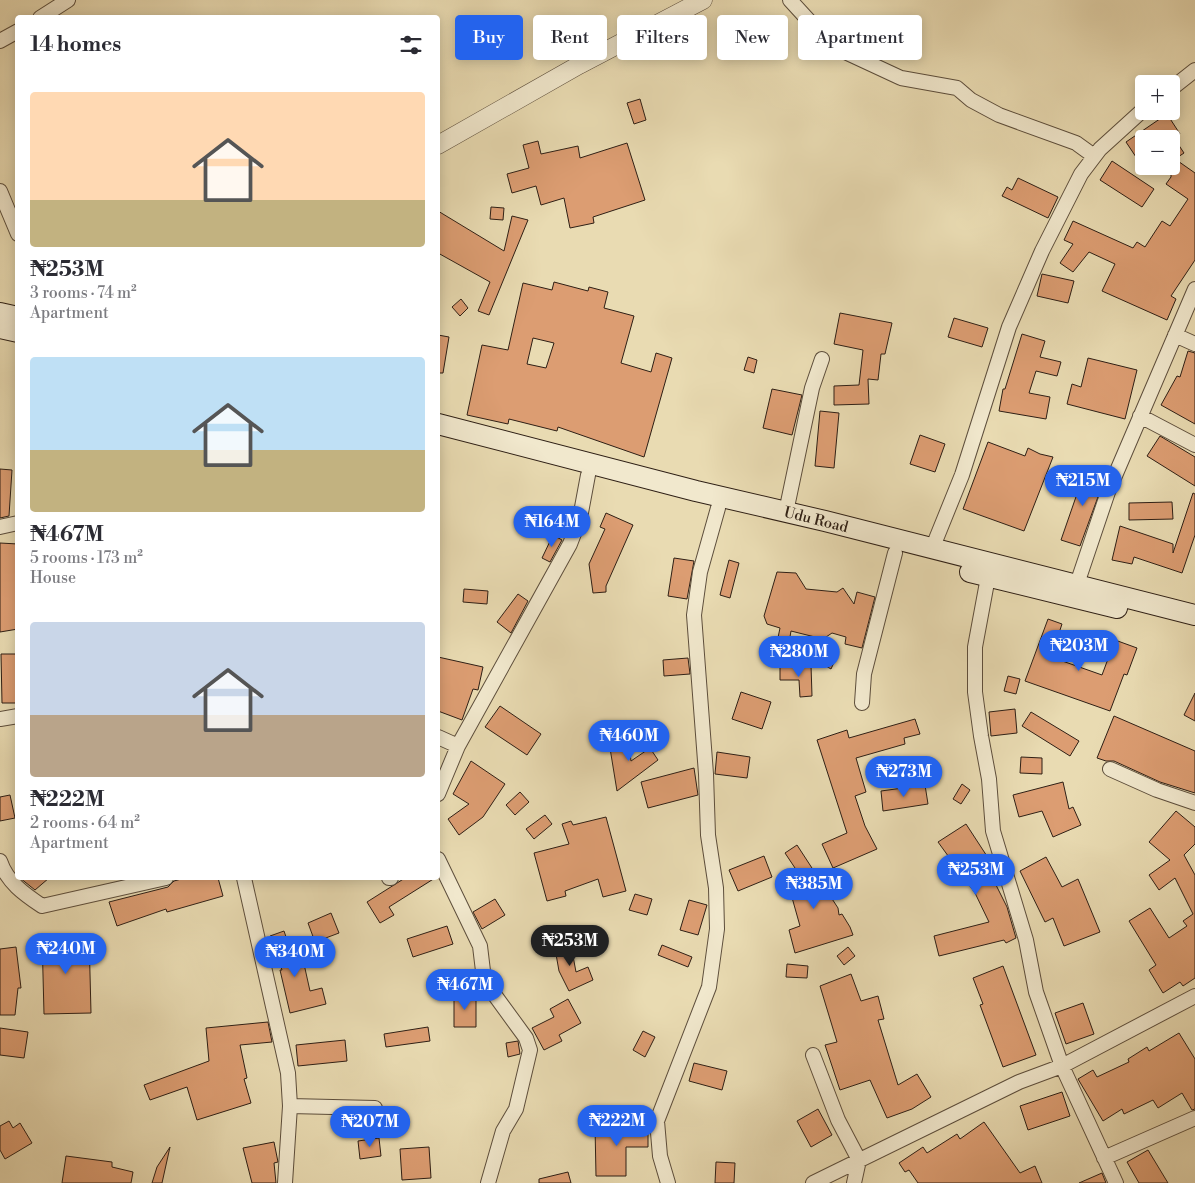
<!DOCTYPE html>
<meta charset="utf-8">
<style>
:root{--surface:#fff;--page:#f7f7f7;--text:#2b2b33;--muted:#7c7c81;--accent:#2563eb}
body{margin:0;font-family:"Libre Bodoni",serif;background:var(--page);color:var(--text);height:100vh;display:flex;flex-direction:column;font-size:19px;white-space:nowrap}
*{box-sizing:border-box;margin:0}
p{font-size:16px;color:var(--muted)}
.icon{flex:none;width:28px;height:28px;fill:none;stroke:currentColor;stroke-width:2;stroke-linecap:round;stroke-linejoin:round}
.map{position:relative;flex:1;overflow:hidden}
.details{position:absolute;left:15px;top:15px;width:425px;height:865px;display:flex;flex-direction:column;background:var(--surface);border-radius:5px;box-shadow:0 2px 12px #0003}
.details>*{flex:none}
.banner{position:absolute;left:455px;top:15px;width:475px;height:45px;display:flex;gap:10px}
.fabs{position:absolute;left:1135px;top:75px;display:grid;gap:10px}
.fabs a{display:grid;place-items:center;width:45px;height:45px;border-radius:5px;background:var(--surface);box-shadow:0 2px 12px #0003;font-size:25px}
.price{position:absolute;translate:-50% -42px;padding:0 11px;border-radius:18px;background:var(--accent);color:#fff;font-size:16px;line-height:32px;filter:drop-shadow(0 1px 2px #0008)}
.price::after{content:'';position:absolute;left:50%;top:30px;width:15px;height:11px;margin-left:-8px;background:inherit;clip-path:polygon(0 0,100% 0,50% 100%)}
.price.active{background:#222;color:#fff}
ul{padding:0;list-style:none}
li{display:grid;align-content:center;gap:10px;height:265px;padding:0 15px}
li span{display:grid;place-items:center;height:155px;border-radius:5px;color:#555}
li>.icon{margin-inline-start:auto}
span .icon{width:90px;height:90px;fill:#fffc;stroke-width:1}
li b{font-size:21px}
h2{display:flex;justify-content:space-between;align-items:center;height:60px;padding:0 15px;font-size:21px}
.pill{padding:0 18px;border-radius:5px;background:var(--surface);box-shadow:0 2px 12px #0003;font-size:18px;line-height:45px}
.pill.active{background:var(--accent);color:#fff}
.map>svg:first-child{display:block}
</style>
<div class="map">
<svg width="1195" height="1183" viewBox="0 0 1195 1183">
<rect width="100%" height="100%" fill="#e9dbb2"/>
<filter id="stains"><feTurbulence type="fractalNoise" baseFrequency=".004" numOctaves="4"/><feColorMatrix values="0 0 0 0 .2 0 0 0 0 .09 0 0 0 0 .02 0 0 0 .5 -.17"/></filter>
<radialGradient id="worn" r=".72"><stop offset=".6" stop-color="#630" stop-opacity="0"/><stop offset="1" stop-color="#630" stop-opacity=".3"/></radialGradient>
<path fill="#dc9d72" stroke="#2e1f15" fill-rule="evenodd" d="M640,99L646,120L634,124L627,103Z
M1167,114L1180,134L1174,138L1184,153L1175,159L1195,173V260L1171,296L1176,299L1167,320L1102,291L1115,264L1089,252L1073,272L1060,263L1073,244L1064,240L1073,221L1133,248L1137,242L1145,247L1162,221L1170,226L1188,199L1166,184L1171,177V139H1144V169L1126,142Z
M538,141L541,154L578,146L580,158L627,143L645,200L593,217L594,223L570,228L564,198L541,205L536,186L512,193L507,174L529,168L523,145Z
M1112,161L1154,189L1142,207L1100,180Z
M1018,178L1058,197L1048,218L1002,196L1007,187L1012,190Z
M491,207L504,208L503,220L490,219Z
M438,211L504,251L512,216L528,220L489,315L478,311L490,282L438,253Z
M1042,274L1074,281L1068,303L1037,296Z
M554,282L588,291L589,287L608,292L604,308L634,316L621,363L651,372L656,353L672,358L644,457L558,427L557,431L509,419L508,424L467,415L482,345L508,350L523,283L552,290ZM533,338L554,343L546,368L527,364Z
M461,299L468,308L460,316L452,307Z
M840,313L892,323L885,354H881L878,380L868,379L869,404L834,405V386L859,385L863,350L834,344Z
M954,318L988,328L982,347L948,337Z
M1022,334L1045,341L1040,357L1061,362L1057,376L1036,371L1029,393L1050,397L1046,419L999,411L1003,389H1005Z
M438,335L449,337L443,373H438Z
M1188,351L1195,353V424L1161,405L1177,376L1180,377Z
M748,357L757,360L754,373L744,370Z
M1088,358L1137,370L1125,419L1067,404L1072,384L1081,387Z
M772,389L802,395L792,435L763,428Z
M820,411L839,413L834,468L815,466Z
M920,435L945,444L935,472L910,464Z
M1160,436L1195,457V486L1147,456Z
M988,442L1025,456L1028,448L1040,454L1053,457L1024,531L963,509Z
M1086,468L1106,475L1080,546L1061,540Z
M0,469L12,470L9,516L0,518Z
M1193,493L1195,494V535L1182,573L1134,557L1132,564L1112,560L1120,526L1173,544V553Z
M1172,502L1173,519L1129,520V503Z
M606,513L633,525L606,586V592L593,593L589,564L605,529L600,527Z
M553,535L562,540L550,562L542,558Z
M0,543L18,544V629L0,632Z
M674,558L694,561L687,599L668,596Z
M729,560L739,563L730,598L720,595Z
M777,572L796,573L806,589L837,592L843,588L854,604L857,592L875,597L862,648L845,644L846,637L832,633L823,639L791,631L787,654L775,652L780,628L767,624L764,616Z
M464,589L488,591L487,604L463,602Z
M518,594L528,601L511,633L497,622Z
M1048,619L1062,624L1051,657L1102,675L1115,640L1137,648L1127,675L1124,674L1110,711L1025,681Z
M824,650L836,658L831,669L817,661Z
M1,654H18V703H2Z
M438,657L483,667L478,690L473,689L462,720L438,711Z
M688,658L690,674L664,676L663,660Z
M811,665L812,696L800,697L799,680H780V667Z
M1008,676L1020,679L1016,694L1004,691Z
M741,692L771,702L762,729L732,719Z
M1195,693V721L1184,715Z
M500,706L541,734L527,755L485,727Z
M1015,709L1017,733L991,736L989,712Z
M1031,712L1079,741L1070,756L1022,726Z
M1114,716L1195,751V793L1160,782L1114,761H1106L1097,758Z
M915,719L920,734L904,738L905,744L856,758L866,792L855,796L865,826L877,849L833,868L822,844L847,833L817,740L847,730L849,738Z
M628,739L631,761L650,748L658,760L617,791L609,742Z
M717,752L750,757L747,778L715,774Z
M1021,757L1042,758V774L1020,773Z
M471,761L505,784L483,817L459,835L448,819L469,804L453,794Z
M694,768L698,795L648,808L641,782Z
M1063,782L1069,809L1073,807L1081,825L1053,837L1042,811L1019,817L1013,795Z
M962,784L970,790L961,804L953,799Z
M925,785L928,804L883,811L881,791Z
M520,792L529,802L515,815L506,805Z
M10,795L15,818L0,821V797Z
M1176,811L1195,827V844L1184,855L1195,875V978L1183,986L1180,982L1163,993L1149,970L1156,965L1129,921L1150,908L1169,938L1187,926L1183,921L1193,914L1175,878L1159,890L1149,875L1170,860L1149,842Z
M545,815L552,824L534,839L526,829Z
M606,817L626,891L603,897L598,879L565,891L566,896L547,901L534,853L569,844L562,824L571,821L573,825Z
M966,824L996,870L991,875L1007,907L1016,938L1006,943L1004,940L939,956L934,936L989,922L975,893L938,842Z
M797,845L838,908L839,915L842,914L850,927L853,935L795,953L789,930L800,926L791,894L809,889L785,853Z
M764,856L772,877L738,891L729,870Z
M1046,857L1062,887L1078,879L1100,932L1064,946L1053,918L1045,922L1020,871Z
M20,878H49L35,890Z
M185,878H218L223,896L167,912L166,909L117,926L109,902L168,887L174,881Z
M405,878H435L389,907L394,915L380,923L367,902Z
M635,894L652,899L647,915L629,910Z
M495,899L505,915L482,929L473,912Z
M689,900L707,905L698,935L680,930Z
M331,913L339,933L315,942L308,923Z
M447,926L453,944L413,957L407,939Z
M284,931L296,966L304,964L310,991L322,988L326,1004L290,1013L280,970H282L270,936Z
M89,935L91,1013L44,1014L42,936Z
M570,940L576,972L588,967L593,980L569,991L559,971L554,943Z
M662,945L692,957L688,967L658,955Z
M16,947L21,988H18L15,1015H0V949Z
M848,947L855,956L844,965L837,956Z
M787,964L808,966L807,978L786,977Z
M1003,966L1036,1055L1003,1067L980,1005L983,1004L973,978Z
M851,974L861,1001L878,996L884,1019L878,1020L898,1085L917,1074L931,1097L912,1109L887,1118L870,1080L840,1090L825,1045L837,1042L820,986Z
M454,995L476,996V1027H454Z
M568,999L581,1023L559,1035L562,1041L544,1050L532,1028L554,1017L550,1009Z
M1083,1003L1094,1034L1066,1044L1055,1013Z
M268,1022L272,1042L240,1045L247,1078L244,1079L251,1103L197,1120L187,1087L150,1100L144,1085L209,1061L206,1028Z
M428,1027L430,1041L386,1047L384,1034Z
M0,1028L28,1032L24,1058L0,1055Z
M643,1031L655,1037L645,1057L633,1050Z
M1179,1033L1195,1059V1109L1192,1110L1182,1093L1158,1108L1153,1100L1124,1114L1122,1109L1103,1121L1078,1079L1093,1070L1097,1077L1129,1062L1128,1059L1147,1047L1149,1051Z
M345,1040L347,1061L298,1066L296,1045Z
M518,1041L520,1054L508,1057L506,1043Z
M694,1063L727,1071L722,1090L689,1081Z
M1062,1092L1070,1116L1028,1130L1020,1106Z
M818,1109L832,1135L811,1147L797,1121Z
M9,1121L13,1128L20,1123L32,1143L5,1159L0,1150V1126Z
M984,1122L1020,1173L1035,1166L1042,1183H918L909,1170L905,1172L899,1163L923,1147L927,1153L957,1134L960,1139Z
M648,1125V1147H626V1176H596L595,1126Z
M379,1138L381,1156L360,1159L358,1141Z
M274,1142L278,1162L274,1163L276,1183H252L243,1148Z
M170,1147L162,1183H152L157,1167Z
M429,1147L431,1178L402,1180L400,1149Z
M1148,1150L1168,1183H1139L1127,1162Z
M66,1156L112,1162V1167L133,1172L131,1183H62Z
M716,1162L735,1163L734,1183H715Z
M568,1172L571,1183H539V1179Z
M1102,1173L1106,1183H1079Z"/>
<g fill="none" stroke-linecap="round" stroke-linejoin="round">
<defs>
<path id="minor" d="M790,0L822,35L845,52L901,78L957,88L971,100L999,115L1076,143L1094,156
M40,18L68,0
M0,41L18,31
M1171,89L1195,70
M0,191L18,234
M1175,335L1195,344
M1140,416L1195,445
M786,512L812,388L822,359
M0,527L18,523
M932,549L962,475L1009,327L1042,251L1081,174L1100,149L1144,109
M988,577L975,647V692L981,736L989,779L993,831L1026,940L1036,992L1062,1066L1116,1183
M1077,584L1108,492L1195,289
M862,703L864,674L895,553
M0,719L18,716
M438,737L458,746
M1110,769L1157,790L1195,803
M438,794L458,746L570,544L580,518L588,475
M438,859L480,946L483,971L491,990L526,1038L530,1050L516,1109L503,1131L488,1183
M0,861C7,882 24,894 42,906L166,878
M244,878L288,1073L290,1106L285,1183
M389,878H391
M813,1055L838,1120L859,1160L854,1183
M290,1106L375,1108
M1104,1158L1195,1118
M668,1183L660,1156L657,1121L709,987L717,929L716,888L708,835L706,774L694,615L700,572L718,508
M813,1183L1019,1082L1062,1066L1195,996"/>
<path id="tertiary" d="M438,145L579,65L703,0"/>
<path id="secondary" d="M0,313L18,317
M0,328L18,332
M438,424L696,491L825,521L1195,615
M970,572L1117,608"/>
</defs>
<use href="#minor" stroke="#5d4e3c" stroke-width="16"/>
<use href="#tertiary" stroke="#5d4e3c" stroke-width="19"/>
<use href="#secondary" stroke="#2e1f15" stroke-width="22"/>
<use href="#minor" stroke="#f1e8cd" stroke-width="14"/>
<use href="#tertiary" stroke="#f1e8cd" stroke-width="18"/>
<use href="#secondary" stroke="#f1e8cd" stroke-width="20"/>
</g>
<g text-anchor="middle" dominant-baseline="central" stroke-width="4.5" stroke-linejoin="round" paint-order="stroke">
<g font-size="15" fill="#2e1f15" stroke="#f1e8cd">
<text transform="translate(816 520) rotate(14)">Udu Road</text>
</g>
</g>
<rect width="100%" height="100%" filter="url(#stains)"/>
<rect width="100%" height="100%" fill="url(#worn)"/>
</svg>
<div class="fabs">
<a>+</a>
<a>−</a>
</div>
<b class="price" style="left:1083px;top:507px">₦215M</b>
<b class="price" style="left:552px;top:548px">₦164M</b>
<b class="price" style="left:1079px;top:672px">₦203M</b>
<b class="price" style="left:799px;top:678px">₦280M</b>
<b class="price" style="left:629px;top:762px">₦460M</b>
<b class="price" style="left:904px;top:798px">₦273M</b>
<b class="price" style="left:976px;top:896px">₦253M</b>
<b class="price" style="left:814px;top:910px">₦385M</b>
<b class="price active" style="left:570px;top:967px">₦253M</b>
<b class="price" style="left:66px;top:975px">₦240M</b>
<b class="price" style="left:295px;top:978px">₦340M</b>
<b class="price" style="left:465px;top:1011px">₦467M</b>
<b class="price" style="left:617px;top:1147px">₦222M</b>
<b class="price" style="left:370px;top:1148px">₦207M</b>
<div class="banner">
<a class="pill active">Buy</a>
<a class="pill">Rent</a>
<a class="pill">Filters</a>
<a class="pill">New</a>
<a class="pill">Apartment</a>
</div>
<section class="details">
<h2>14 homes<svg class="icon" aria-label="filters" viewBox="0 0 24 24"><path d="M4 7h16M4 17h16"/><circle cx="9" cy="7" r="2"/><circle cx="15" cy="17" r="2"/></svg></h2>
<ul>
<li><span style="background:linear-gradient(#ffd9b3 70%,#c2b280 0)"><svg class="icon" aria-label="home" viewBox="0 0 24 24"><path d="M3 11l9-7 9 7M6 9v11h12V9"/></svg></span><div><b>₦253M</b><p>3 rooms · 74 m²</p><p>Apartment</p></div></li>
<li><span style="background:linear-gradient(#bfe0f5 60%,#c2b280 0)"><svg class="icon" aria-label="home" viewBox="0 0 24 24"><path d="M3 11l9-7 9 7M6 9v11h12V9"/></svg></span><div><b>₦467M</b><p>5 rooms · 173 m²</p><p>House</p></div></li>
<li><span style="background:linear-gradient(#c9d6e8 60%,#b9a48a 0)"><svg class="icon" aria-label="home" viewBox="0 0 24 24"><path d="M3 11l9-7 9 7M6 9v11h12V9"/></svg></span><div><b>₦222M</b><p>2 rooms · 64 m²</p><p>Apartment</p></div></li>
</ul>
</section>
</div>
